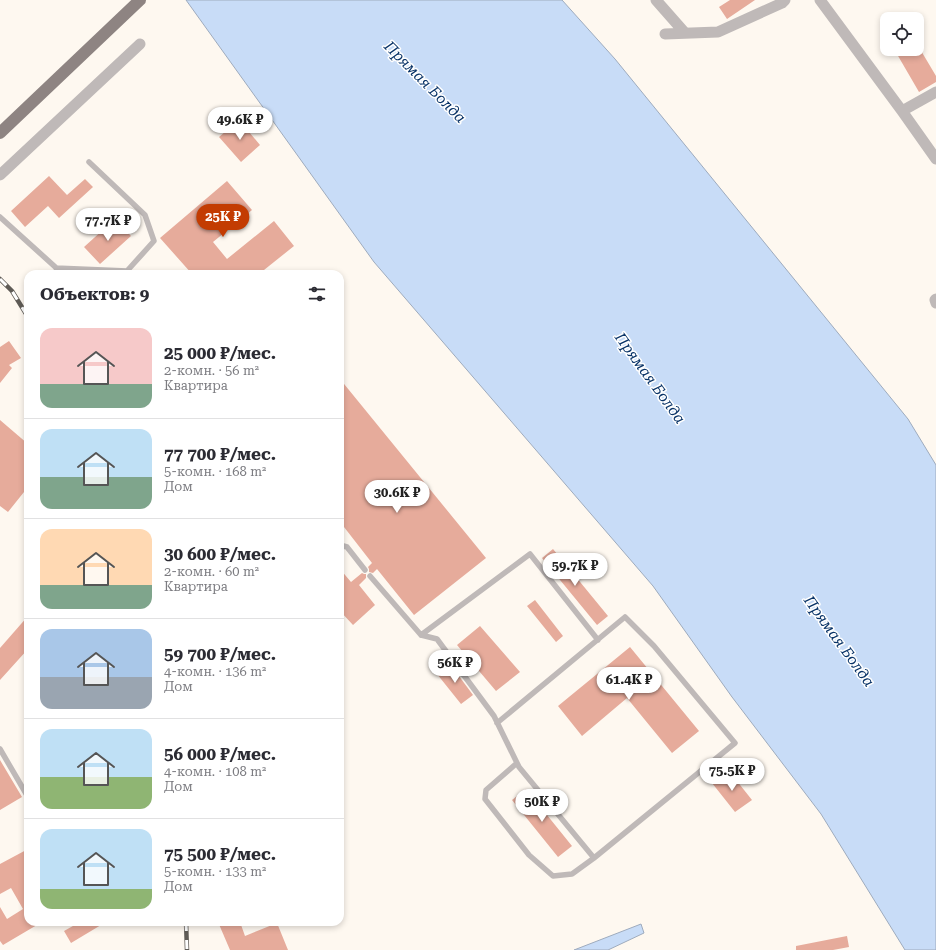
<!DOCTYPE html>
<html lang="ru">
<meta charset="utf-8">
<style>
:root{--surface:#fff;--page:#f7f7f7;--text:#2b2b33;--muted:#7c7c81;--line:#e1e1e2;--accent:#c33c02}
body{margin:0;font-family:"Roboto Serif",serif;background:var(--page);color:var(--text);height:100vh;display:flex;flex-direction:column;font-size:15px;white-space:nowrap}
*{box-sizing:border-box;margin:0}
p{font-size:13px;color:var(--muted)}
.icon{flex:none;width:22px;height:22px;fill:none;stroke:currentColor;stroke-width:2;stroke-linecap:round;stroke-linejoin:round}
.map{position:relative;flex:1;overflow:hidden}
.panel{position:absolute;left:24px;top:270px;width:320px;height:656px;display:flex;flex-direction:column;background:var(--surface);border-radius:12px;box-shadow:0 2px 6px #0003}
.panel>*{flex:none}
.controls{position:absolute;left:880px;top:12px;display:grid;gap:8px}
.controls a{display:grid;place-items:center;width:44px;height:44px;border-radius:8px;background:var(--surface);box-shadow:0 2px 6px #0003;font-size:20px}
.price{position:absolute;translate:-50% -34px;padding:0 9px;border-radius:14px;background:#fff;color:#222;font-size:13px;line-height:26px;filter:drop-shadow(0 1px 2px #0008)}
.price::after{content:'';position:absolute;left:50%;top:24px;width:12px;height:9px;margin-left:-6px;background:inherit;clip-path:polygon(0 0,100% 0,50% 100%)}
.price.current{background:var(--accent);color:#fff}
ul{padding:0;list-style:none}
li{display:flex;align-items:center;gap:12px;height:100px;padding:0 16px}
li+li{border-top:1px solid var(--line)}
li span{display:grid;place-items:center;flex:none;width:112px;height:80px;border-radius:12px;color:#555}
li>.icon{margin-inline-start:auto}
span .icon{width:48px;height:48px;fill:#fffc;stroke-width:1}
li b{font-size:17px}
h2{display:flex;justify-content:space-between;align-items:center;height:48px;padding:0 16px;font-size:17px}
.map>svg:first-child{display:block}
</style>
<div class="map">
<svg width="936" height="950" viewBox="0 0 936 950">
<rect width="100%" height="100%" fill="#fef8f0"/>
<path fill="#c8dcf7" stroke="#9eabbd" d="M186,0H562L615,59L908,419L936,465V950H905L821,814L732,697L653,586L374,262Z
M641,924L644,933L608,950H574Z"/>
<path fill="#e6ab9b" d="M730,0H755L727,19L719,7Z
M894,49H920L936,76V82L919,92Z
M239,120L260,145L241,162L219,137Z
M49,176L67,195L85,179L93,187L59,218L48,206L25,227L11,211Z
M227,181L252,210L213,242L227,259L274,221L294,246L259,274H192L160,238Z
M115,219L131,236L100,264L84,247Z
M9,341L21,358L9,365L12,368L0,383V347Z
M340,379L486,558L414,615L377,569L373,573L369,572V569L368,567L372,563L344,527L340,530Z
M0,420L28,444V487L8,512L0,506Z
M553,549L608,616L597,625L542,558Z
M340,569L351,582L362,573L364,574H366V578L359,585L375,605L353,625L340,611Z
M535,600L563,636L556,642L527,606Z
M28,616V649L0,680V648Z
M480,626L520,672L496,691L457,645Z
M630,647L699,731L672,753L627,698L582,736L558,706Z
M450,664L473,695L461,704L437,674Z
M0,760L22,797L0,810Z
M729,771L752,800L735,812L712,783Z
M526,789L572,846L558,857L512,800Z
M28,849V922H42L3,945L0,941V907L7,919L23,909L11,888L0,894V864Z
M80,922H106L71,943L64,931Z
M218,922H240L245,936L277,923L288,950H230Z
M847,936L849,947L833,950H796V946Z"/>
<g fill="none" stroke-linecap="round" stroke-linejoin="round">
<path stroke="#bfb9b8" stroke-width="5.5" d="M0,217L63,274
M56,268L127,271L154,241L145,215L89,162
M340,545L347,547L365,570
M370,576L421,635L437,639L494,716L519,767L594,858L735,743L654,646L625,617L497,723
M421,635L530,554L598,640
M0,749L28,797
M517,763L486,790L485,799L529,855L553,876L572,874L594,858"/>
<path stroke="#bfb9b8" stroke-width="11" d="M656,0L685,33
M820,0L902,111L936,159
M665,34L718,32L782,3L785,0
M902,111L936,92
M0,175L140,44
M936,299L935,300L936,303"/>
<path stroke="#8e8482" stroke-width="12" d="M0,133L140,0"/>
<defs>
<path id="rail" d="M0,279L12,291L28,317
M186,922L187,950"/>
</defs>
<use href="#rail" stroke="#5f5b56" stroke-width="4.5"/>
<use href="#rail" stroke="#fff" stroke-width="3" stroke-dasharray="9" stroke-linecap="butt"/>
</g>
<g text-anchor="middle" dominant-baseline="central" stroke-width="3" stroke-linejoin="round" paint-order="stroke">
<g font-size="15" font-style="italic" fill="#0a3468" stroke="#fff">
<text transform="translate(425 82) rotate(45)">Прямая Болда</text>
<text transform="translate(650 378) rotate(54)">Прямая Болда</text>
<text transform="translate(839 641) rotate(54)">Прямая Болда</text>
</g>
</g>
</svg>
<div class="controls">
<a><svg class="icon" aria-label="locate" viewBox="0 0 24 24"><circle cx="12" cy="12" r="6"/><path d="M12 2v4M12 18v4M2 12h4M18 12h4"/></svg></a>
</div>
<b class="price" style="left:240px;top:141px">49.6K ₽</b>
<b class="price current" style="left:223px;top:238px">25K ₽</b>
<b class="price" style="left:108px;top:242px">77.7K ₽</b>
<b class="price" style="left:397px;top:514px">30.6K ₽</b>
<b class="price" style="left:575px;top:587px">59.7K ₽</b>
<b class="price" style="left:455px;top:684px">56K ₽</b>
<b class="price" style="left:629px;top:701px">61.4K ₽</b>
<b class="price" style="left:732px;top:792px">75.5K ₽</b>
<b class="price" style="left:542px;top:823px">50K ₽</b>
<section class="panel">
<h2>Объектов: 9<svg class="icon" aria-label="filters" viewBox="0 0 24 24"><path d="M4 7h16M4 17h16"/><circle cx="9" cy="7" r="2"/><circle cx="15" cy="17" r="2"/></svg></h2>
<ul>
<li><span style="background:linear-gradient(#f6c9c9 70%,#7fa58c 0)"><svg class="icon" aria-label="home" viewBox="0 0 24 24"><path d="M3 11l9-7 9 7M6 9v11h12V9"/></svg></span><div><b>25 000 ₽/мес.</b><p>2-комн. · 56 m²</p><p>Квартира</p></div></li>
<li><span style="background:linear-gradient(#bfe0f5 60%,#7fa58c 0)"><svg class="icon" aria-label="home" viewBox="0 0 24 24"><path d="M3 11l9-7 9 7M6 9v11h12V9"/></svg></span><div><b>77 700 ₽/мес.</b><p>5-комн. · 168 m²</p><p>Дом</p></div></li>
<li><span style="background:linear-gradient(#ffd9b3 70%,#7fa58c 0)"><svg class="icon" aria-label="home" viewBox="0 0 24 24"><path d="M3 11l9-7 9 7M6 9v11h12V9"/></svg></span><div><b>30 600 ₽/мес.</b><p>2-комн. · 60 m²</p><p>Квартира</p></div></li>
<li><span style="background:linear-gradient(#a9c7e8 60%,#9aa5b1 0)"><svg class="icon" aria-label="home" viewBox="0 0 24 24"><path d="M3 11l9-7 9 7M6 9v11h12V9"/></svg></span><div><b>59 700 ₽/мес.</b><p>4-комн. · 136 m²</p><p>Дом</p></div></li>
<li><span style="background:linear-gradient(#bfe0f5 60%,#8fb573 0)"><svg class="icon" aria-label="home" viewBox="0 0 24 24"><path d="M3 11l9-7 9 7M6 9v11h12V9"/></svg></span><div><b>56 000 ₽/мес.</b><p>4-комн. · 108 m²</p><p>Дом</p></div></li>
<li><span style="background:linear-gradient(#bfe0f5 75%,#8fb573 0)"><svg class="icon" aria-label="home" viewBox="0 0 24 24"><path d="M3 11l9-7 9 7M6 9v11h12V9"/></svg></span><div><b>75 500 ₽/мес.</b><p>5-комн. · 133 m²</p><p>Дом</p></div></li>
</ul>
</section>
</div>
